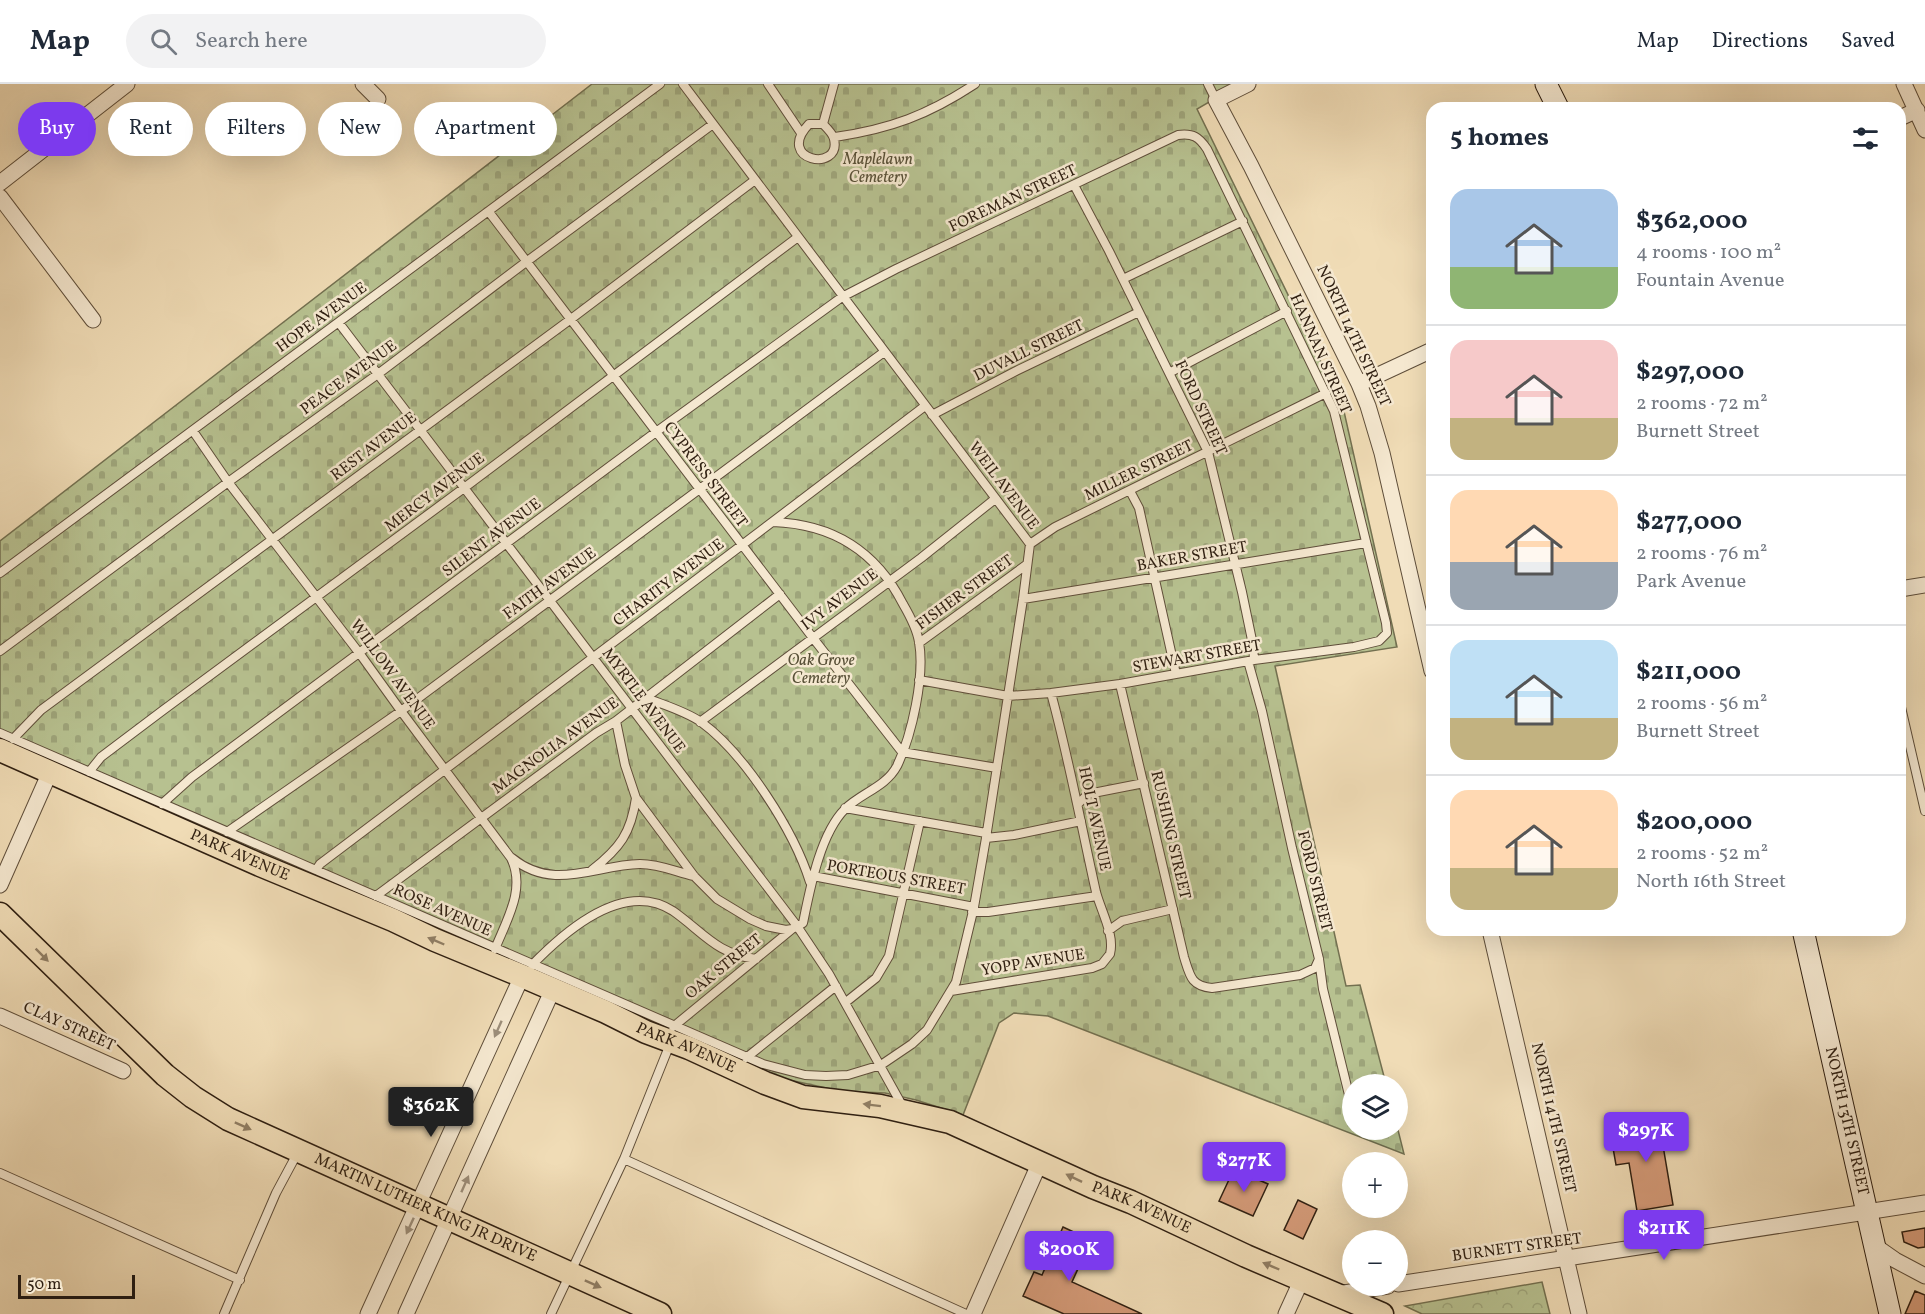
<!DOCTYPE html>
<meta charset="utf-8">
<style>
:root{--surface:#fff;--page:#f2f2f3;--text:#1f2937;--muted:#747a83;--line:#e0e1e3;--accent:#7c3aed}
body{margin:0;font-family:Vollkorn,serif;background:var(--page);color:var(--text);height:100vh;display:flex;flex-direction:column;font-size:22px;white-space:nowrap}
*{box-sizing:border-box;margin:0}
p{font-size:20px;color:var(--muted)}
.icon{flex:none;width:33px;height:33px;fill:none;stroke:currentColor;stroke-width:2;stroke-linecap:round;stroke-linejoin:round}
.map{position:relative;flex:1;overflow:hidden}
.side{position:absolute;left:1426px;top:18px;width:480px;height:834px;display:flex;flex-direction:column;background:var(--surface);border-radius:18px;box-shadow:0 6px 24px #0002}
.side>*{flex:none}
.banner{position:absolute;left:18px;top:18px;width:570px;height:54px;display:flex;gap:12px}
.controls{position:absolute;left:1342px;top:990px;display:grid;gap:12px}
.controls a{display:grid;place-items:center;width:66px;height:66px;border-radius:50%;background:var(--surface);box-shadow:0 6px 24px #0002;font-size:30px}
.scale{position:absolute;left:18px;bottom:15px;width:117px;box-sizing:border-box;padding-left:6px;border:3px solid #2f1f11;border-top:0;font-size:16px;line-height:21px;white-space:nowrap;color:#2f1f11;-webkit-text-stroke:4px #f5e8d0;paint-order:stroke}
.price{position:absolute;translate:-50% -51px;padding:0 14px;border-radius:6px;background:var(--accent);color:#fff;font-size:20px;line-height:39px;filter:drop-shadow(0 2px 3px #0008)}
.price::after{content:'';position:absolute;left:50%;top:36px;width:18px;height:14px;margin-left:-9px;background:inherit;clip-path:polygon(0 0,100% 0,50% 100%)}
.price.current{background:#222;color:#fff}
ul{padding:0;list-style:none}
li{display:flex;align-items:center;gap:18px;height:150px;padding:0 24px}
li+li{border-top:2px solid var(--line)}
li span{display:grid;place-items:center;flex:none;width:168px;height:120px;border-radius:18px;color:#555}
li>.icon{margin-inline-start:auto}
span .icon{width:72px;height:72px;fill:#fffc;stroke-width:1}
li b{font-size:26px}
h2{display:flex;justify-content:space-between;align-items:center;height:72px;padding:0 24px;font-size:26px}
.pill{padding:0 21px;border-radius:27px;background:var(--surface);box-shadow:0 6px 24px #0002;font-size:21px;line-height:54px}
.pill.current{background:var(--accent);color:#fff}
header{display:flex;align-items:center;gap:36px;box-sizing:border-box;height:84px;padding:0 30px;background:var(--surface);border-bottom:2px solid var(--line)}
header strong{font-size:28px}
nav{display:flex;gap:33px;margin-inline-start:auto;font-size:21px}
.search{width:420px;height:54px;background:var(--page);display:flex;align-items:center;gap:15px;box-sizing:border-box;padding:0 21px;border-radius:33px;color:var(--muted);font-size:22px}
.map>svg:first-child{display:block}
</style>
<header>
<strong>Map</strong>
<div class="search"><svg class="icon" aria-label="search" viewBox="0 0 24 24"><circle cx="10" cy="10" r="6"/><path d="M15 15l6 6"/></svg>Search here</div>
<nav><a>Map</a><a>Directions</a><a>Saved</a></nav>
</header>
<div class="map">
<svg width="1925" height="1230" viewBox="0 0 1925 1230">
<defs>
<pattern id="cemetery-stones" width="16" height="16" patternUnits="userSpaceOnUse" patternTransform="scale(1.5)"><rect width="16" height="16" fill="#b7c190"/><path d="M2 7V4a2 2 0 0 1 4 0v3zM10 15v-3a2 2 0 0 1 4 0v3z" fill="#9ea57b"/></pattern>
<pattern id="park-crowns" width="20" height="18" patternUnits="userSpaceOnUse" patternTransform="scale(1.5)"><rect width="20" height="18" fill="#b7c190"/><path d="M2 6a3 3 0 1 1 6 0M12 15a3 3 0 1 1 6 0" fill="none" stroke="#9ea57b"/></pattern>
</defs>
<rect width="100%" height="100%" fill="#f0dcb6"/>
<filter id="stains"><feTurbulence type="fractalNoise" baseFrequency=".00333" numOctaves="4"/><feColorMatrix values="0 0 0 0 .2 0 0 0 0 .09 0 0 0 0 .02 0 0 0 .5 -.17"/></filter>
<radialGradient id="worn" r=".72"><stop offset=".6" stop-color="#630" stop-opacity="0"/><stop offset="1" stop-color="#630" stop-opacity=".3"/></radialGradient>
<path fill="url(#cemetery-stones)" stroke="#737050" stroke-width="1.5" d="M592,0H1240L1197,25L1343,323L1397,563L1275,582L1346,902L1360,901L1386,1000H1353V1046H1398L1404,1070L1048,932L1014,929L999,939L963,1031L916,1016L885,1009L840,1007L771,992L0,657V457Z"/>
<path fill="url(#park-crowns)" stroke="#737050" stroke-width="1.5" d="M1542,1198L1550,1230H1422L1405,1222Z"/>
<path fill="#d49a78" stroke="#2f1f11" stroke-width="1.5" d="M1658,1032L1673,1121L1637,1127L1629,1079L1616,1081L1613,1064L1627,1062L1623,1037Z
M1234,1085L1268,1100L1253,1132L1219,1117Z
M1298,1116L1317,1125L1303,1155L1284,1146Z
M1063,1143L1091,1156L1072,1198L1142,1230H1064L1023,1212L1034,1188L1042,1191Z
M1925,1144V1163L1918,1164L1904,1158L1902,1148Z
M1915,1207L1925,1211V1230H1905Z"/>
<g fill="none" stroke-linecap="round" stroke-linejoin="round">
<defs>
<path id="service" d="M768,0L801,49
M1208,0L1216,16
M809,40H823C827,44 833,50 834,55C842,89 774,77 809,40Z
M823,40L834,0
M835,53C890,45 928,31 975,0
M1074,101L1109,167L1208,368L1242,508L1253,561L1254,576
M489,128L813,554L902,668
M1123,195L1243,137
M339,239L797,842L829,890L903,1023
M1169,289L1287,227
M932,331L1016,287L1139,228
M193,347L228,398L360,570L401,627L511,774C526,805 507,835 495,865
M1130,407L1139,424L1176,590
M1030,460L1055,443L1326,309
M0,489L660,0
M1023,515L1366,459
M919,559L1026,481
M0,567L231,396L378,290L526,178L713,40
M1248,577L1262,627L1292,764L1319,875L1323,905L1352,1023
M1120,600L1184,873C1190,892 1191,902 1212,904L1300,891L1315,884L1319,875
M646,614C664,621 685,627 701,638C745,670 794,747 810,798
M1900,619L1925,727
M616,637L625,681L636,714L694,792L717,815L750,835L766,842L786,846L792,845L803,839C810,805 820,750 845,725C861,709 886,703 897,682C912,651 925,592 919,558C917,545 910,532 903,520C876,467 833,440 773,438
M700,638L921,474L995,415
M0,649L763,980L805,991L826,992L848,991L881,981L912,960L927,946L956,898L974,823L986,754L1023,515L1030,460L683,0
M13,655L41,626L571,235L755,96
M902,668L997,684
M89,688L101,673L162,627L464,404L798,153
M162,720L192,693L656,348L842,213L896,185L1178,51C1193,49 1199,53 1207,65L1334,327L1386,539L1387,549L1379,557L1354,563L1254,576L1120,600L1051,609L1008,612L919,596
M1078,720L1088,710L1144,699
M845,724L986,749
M227,748L401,627L884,268
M986,754L1014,751L1081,737
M512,774C554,808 594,781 640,780C660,780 676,788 694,792
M316,786L320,780L742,461L925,322
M592,786C620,764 631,749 636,714
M813,792L974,823
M376,812L596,649L616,637L780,510
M972,828H988L1097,812
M1108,847L1122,837L1173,825
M532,881C564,848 624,795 673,827C703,848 716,870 756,875
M951,907L1092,884L1102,880L1110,870C1115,851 1101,827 1096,808C1081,741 1069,675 1051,609
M846,918L876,894L889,872L920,737
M673,943L791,846
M746,974L836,902
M624,1075L966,1230
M0,1089L240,1196
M224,1230L276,1109L298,1068
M551,1230L624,1075L670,960"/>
<path id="minor" d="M363,0L378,15
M1248,0L1216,16L1251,82L1359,300L1368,322L1382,369L1432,587
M1904,0L1925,46
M1900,34L1917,26
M0,99L127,0
M0,113L93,236
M1359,300L1432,266
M1900,505L1925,501
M0,801L50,688
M1490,846L1579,1230
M0,932L123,987
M1875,1162L1895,1176L1925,1192
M1398,1200L1925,1119
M1338,1210L1388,1202
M368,1230L522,892
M406,1230L553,905
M973,1230L1040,1078
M1286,1230L1302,1195"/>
<g id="secondary">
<path d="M1546,0L1558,24"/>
<path id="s1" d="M1803,846L1890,1230"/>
</g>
<g id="primary">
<path id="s2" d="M0,666L260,781L393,836L435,856L522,892L606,928L646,948L689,964L765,999L803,1013L880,1022L950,1038L1093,1103L1131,1118L1246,1172L1382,1230"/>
<path id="s3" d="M0,830L165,991L193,1013L228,1035L660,1230"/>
</g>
</defs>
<use href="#service" stroke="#5f4e3a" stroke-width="10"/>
<use href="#minor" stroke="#5f4e3a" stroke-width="17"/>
<use href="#secondary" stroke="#2f1f11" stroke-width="23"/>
<use href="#primary" stroke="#2f1f11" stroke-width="25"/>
<use href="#service" stroke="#f5e8d0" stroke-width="8"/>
<use href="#minor" stroke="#f5e8d0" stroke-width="15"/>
<use href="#secondary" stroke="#f5e8d0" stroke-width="21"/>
<use href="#primary" stroke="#f0dcb6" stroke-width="22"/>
</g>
<defs><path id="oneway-solid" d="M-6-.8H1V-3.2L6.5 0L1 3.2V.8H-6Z" transform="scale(1.5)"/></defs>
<g fill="#907e64">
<use href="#oneway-solid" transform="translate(436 857) rotate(-157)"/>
<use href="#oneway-solid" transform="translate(42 871) rotate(45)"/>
<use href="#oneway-solid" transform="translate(872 1021) rotate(-173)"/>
<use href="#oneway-solid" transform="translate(243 1042) rotate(24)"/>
<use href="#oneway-solid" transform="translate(1074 1094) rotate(-154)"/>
<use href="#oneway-solid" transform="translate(1271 1182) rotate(-157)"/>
<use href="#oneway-solid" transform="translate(593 1200) rotate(24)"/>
</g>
<g fill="#9c8e7a">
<use href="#oneway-solid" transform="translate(498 945) rotate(114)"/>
<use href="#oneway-solid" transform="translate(465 1100) rotate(-66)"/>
<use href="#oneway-solid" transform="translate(410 1142) rotate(115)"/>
</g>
<g text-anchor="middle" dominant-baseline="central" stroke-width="5" stroke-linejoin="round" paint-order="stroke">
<g font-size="16" font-style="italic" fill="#585037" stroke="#f5e8d0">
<text x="878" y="76">Maplelawn<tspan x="878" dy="18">Cemetery</tspan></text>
<text x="821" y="577">Oak Grove<tspan x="821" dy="18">Cemetery</tspan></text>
</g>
<g font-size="16" fill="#2f1f11" stroke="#f5e8d0">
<text transform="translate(1013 115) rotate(-25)">FOREMAN STREET</text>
<text transform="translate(322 234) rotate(-36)">HOPE AVENUE</text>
<text transform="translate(1353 252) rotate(65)">NORTH 14TH STREET</text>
<text transform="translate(1029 267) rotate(-26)">DUVALL STREET</text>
<text transform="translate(1320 270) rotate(66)">HANNAN STREET</text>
<text transform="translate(349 294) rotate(-36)">PEACE AVENUE</text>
<text transform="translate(1200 324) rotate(65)">FORD STREET</text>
<text transform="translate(374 363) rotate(-37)">REST AVENUE</text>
<text transform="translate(1139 387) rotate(-26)">MILLER STREET</text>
<text transform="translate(705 391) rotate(53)">CYPRESS STREET</text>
<text transform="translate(1003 402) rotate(53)">WEIL AVENUE</text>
<text transform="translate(435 409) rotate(-37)">MERCY AVENUE</text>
<text transform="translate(492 454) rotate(-37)">SILENT AVENUE</text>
<text transform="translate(1192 473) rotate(-10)">BAKER STREET</text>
<text transform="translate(669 499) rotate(-37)">CHARITY AVENUE</text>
<text transform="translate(550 500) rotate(-36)">FAITH AVENUE</text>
<text transform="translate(965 509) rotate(-36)">FISHER STREET</text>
<text transform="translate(840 516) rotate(-37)">IVY AVENUE</text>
<text transform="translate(1197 573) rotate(-10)">STEWART STREET</text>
<text transform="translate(392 591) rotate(54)">WILLOW AVENUE</text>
<text transform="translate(643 617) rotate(53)">MYRTLE AVENUE</text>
<text transform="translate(556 662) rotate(-36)">MAGNOLIA AVENUE</text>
<text transform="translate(1094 735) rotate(78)">HOLT AVENUE</text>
<text transform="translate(1170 751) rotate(77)">RUSHING STREET</text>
<text stroke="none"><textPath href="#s2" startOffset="262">PARK AVENUE</textPath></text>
<text transform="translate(896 794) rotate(10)">PORTEOUS STREET</text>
<text transform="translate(1314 797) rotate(76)">FORD STREET</text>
<text transform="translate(442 827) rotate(24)">ROSE AVENUE</text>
<text transform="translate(1033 879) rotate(-9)">YOPP AVENUE</text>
<text transform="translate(724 883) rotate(-39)">OAK STREET</text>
<text transform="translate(69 943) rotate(24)">CLAY STREET</text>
<text stroke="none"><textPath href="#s2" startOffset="748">PARK AVENUE</textPath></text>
<text transform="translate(1553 1034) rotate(77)">NORTH 14TH STREET</text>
<text stroke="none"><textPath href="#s1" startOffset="196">NORTH 13TH STREET</textPath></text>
<text stroke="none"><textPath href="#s3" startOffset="524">MARTIN LUTHER KING JR DRIVE</textPath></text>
<text stroke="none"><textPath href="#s2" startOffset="1234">PARK AVENUE</textPath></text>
<text transform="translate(1517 1164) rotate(-8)">BURNETT STREET</text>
</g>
</g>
<rect width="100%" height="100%" filter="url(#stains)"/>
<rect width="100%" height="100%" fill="url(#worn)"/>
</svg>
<div class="controls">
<a><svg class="icon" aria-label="layers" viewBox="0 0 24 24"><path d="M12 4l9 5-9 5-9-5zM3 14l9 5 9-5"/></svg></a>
<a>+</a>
<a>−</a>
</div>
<div class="scale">50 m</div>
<b class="price current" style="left:431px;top:1054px">$362K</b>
<b class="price" style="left:1646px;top:1079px">$297K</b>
<b class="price" style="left:1244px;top:1109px">$277K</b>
<b class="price" style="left:1664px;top:1177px">$211K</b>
<b class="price" style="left:1069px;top:1198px">$200K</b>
<div class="banner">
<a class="pill current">Buy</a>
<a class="pill">Rent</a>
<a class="pill">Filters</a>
<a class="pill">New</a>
<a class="pill">Apartment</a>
</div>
<section class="side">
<h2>5 homes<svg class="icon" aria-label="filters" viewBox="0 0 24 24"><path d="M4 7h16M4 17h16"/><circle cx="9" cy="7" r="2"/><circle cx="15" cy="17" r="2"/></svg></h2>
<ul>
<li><span style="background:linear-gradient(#a9c7e8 65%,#8fb573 0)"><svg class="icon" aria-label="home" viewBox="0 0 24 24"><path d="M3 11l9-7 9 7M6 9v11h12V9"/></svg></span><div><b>$362,000</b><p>4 rooms · 100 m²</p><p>Fountain Avenue</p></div></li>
<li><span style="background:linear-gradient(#f6c9c9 65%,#c2b280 0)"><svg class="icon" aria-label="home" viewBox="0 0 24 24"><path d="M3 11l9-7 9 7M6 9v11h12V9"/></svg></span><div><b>$297,000</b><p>2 rooms · 72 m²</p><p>Burnett Street</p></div></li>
<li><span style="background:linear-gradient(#ffd9b3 60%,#9aa5b1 0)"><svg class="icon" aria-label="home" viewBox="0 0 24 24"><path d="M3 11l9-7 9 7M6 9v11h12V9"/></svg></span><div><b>$277,000</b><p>2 rooms · 76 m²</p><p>Park Avenue</p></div></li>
<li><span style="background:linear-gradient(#bfe0f5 65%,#c2b280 0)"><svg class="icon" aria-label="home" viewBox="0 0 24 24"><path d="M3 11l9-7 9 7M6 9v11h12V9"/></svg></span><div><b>$211,000</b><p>2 rooms · 56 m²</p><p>Burnett Street</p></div></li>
<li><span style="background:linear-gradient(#ffd9b3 65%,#c2b280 0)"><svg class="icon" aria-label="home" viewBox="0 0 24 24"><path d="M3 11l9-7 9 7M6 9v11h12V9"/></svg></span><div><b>$200,000</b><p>2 rooms · 52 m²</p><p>North 16th Street</p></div></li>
</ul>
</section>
</div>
